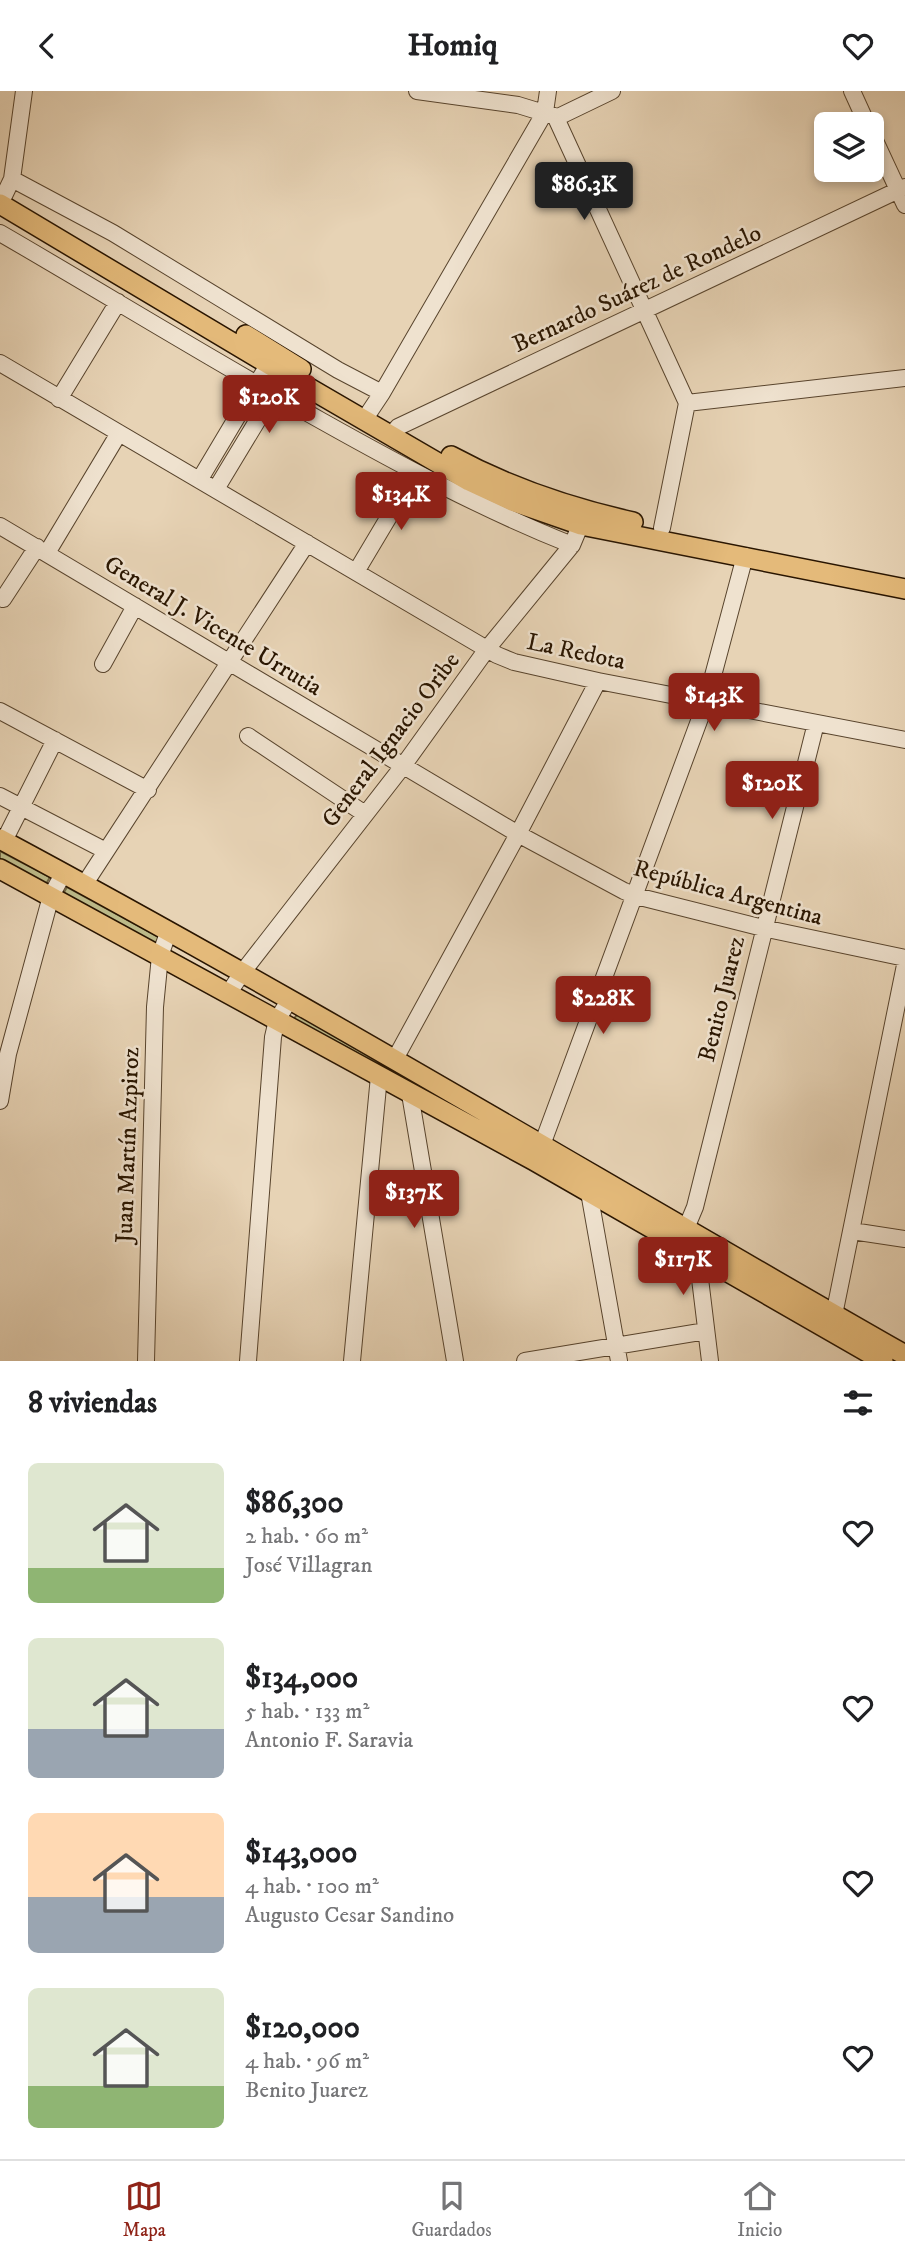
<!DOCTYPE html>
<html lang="es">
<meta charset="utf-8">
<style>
:root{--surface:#fff;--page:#f2f2f2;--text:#202124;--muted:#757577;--line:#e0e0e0;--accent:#8f2418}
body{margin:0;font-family:"IM FELL DW Pica",serif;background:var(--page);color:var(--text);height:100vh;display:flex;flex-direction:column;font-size:26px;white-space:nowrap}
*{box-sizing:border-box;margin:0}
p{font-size:23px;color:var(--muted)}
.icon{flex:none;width:38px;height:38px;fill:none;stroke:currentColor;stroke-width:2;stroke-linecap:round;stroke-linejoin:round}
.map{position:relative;height:1270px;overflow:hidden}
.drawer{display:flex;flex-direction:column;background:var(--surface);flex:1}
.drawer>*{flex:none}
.tools{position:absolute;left:814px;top:21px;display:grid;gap:14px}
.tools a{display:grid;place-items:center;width:70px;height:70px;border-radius:10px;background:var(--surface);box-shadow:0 4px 10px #0003;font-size:35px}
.price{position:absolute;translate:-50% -60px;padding:0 16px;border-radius:7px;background:var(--accent);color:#fff;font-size:23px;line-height:46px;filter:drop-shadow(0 2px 4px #0008)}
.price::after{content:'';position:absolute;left:50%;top:42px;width:21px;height:16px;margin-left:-10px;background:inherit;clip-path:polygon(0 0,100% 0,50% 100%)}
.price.selected{background:#222;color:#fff}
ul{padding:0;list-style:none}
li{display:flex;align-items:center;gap:21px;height:175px;padding:0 28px}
li span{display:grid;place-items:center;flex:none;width:196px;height:140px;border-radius:10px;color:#555}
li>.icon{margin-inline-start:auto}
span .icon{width:84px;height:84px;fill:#fffc;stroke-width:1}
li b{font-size:30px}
h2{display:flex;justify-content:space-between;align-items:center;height:84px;padding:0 28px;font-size:30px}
header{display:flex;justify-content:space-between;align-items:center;height:91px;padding:0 28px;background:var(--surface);font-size:32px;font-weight:800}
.menu{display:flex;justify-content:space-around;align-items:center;height:98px;border-top:2px solid var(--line);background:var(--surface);font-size:19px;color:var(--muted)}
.menu a{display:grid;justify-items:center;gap:4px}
.menu .selected{color:var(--accent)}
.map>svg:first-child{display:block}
</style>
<header><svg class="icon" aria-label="back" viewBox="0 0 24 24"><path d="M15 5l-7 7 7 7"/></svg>Homiq<svg class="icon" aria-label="heart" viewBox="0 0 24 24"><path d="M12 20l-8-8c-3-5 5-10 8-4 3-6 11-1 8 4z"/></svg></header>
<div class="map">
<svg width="905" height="1270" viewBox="0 0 905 1270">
<rect width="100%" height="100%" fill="#e7d3b5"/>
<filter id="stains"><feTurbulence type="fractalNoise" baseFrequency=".00286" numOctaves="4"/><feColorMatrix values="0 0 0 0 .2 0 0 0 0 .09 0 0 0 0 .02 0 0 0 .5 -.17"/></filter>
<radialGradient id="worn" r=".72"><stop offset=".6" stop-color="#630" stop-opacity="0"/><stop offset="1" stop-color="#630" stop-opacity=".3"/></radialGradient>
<path fill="#bcba89" stroke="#726844" stroke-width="2" d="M0,760L50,786L45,795L0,770Z
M67,796L159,846L155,853L63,803Z
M299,921L526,1054L525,1057L293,929Z"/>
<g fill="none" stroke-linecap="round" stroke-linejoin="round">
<defs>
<path id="minor" d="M417,0L518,14L554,25
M852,0L867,33
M556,27L687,312L662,437
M556,27L612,0
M872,43L905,114
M12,88L113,142L338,279L382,302
M0,113L12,88L24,0
M0,142C107,204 212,269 320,329C402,375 484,419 572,454
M0,272L497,564L514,571L598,590L905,649
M59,308L118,211
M687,312L905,287
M364,329L382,302L545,21L548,0
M391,344L398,336L905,96
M200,388L274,264
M216,398L291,274
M0,435L518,743L624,800L636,805L763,837L905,867
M47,462L119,342
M356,481L415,382
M3,508L37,456
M103,573L135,515
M0,620L148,699
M248,645L365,723
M0,705L106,760
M4,750L55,649
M84,794L307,452
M228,903L242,882L403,675L487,558L572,454L585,423
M395,968L518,743L598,590
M410,1003L455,1270
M0,1010L8,963L51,805L63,783
M537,1063L542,1054L706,611L745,465
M589,1101L619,1270
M852,1140L905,1148
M682,1147L695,1116L816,632
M701,1154L697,1163L710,1270
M834,1224L905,874
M146,1270L155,916L160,865L168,842
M248,1270L273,946L277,929L290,908
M352,1270L379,985
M525,1270L706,1240"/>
<path id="major" d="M0,113L285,283L469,390L512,410L581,434L905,498
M246,244L301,278
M451,365C508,396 570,417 633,431
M0,748C306,912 603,1092 905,1264
M0,778L533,1069L883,1270"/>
</defs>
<use href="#minor" stroke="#58442d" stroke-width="18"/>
<use href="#major" stroke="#291500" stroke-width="22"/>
<use href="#minor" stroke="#efe2cf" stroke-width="16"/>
<use href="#major" stroke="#e4ba7a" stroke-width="19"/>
</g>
<g text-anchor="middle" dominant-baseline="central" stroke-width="5" stroke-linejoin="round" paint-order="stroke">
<g font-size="24" fill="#291500" stroke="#efe2cf">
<text transform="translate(637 198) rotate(-25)">Bernardo Suárez de Rondelo</text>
<text transform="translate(213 535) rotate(31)">General J. Vicente Urrutia</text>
<text transform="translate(576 561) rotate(12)">La Redota</text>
<text transform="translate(391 649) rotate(-53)">General Ignacio Oribe</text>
<text transform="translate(728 802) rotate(15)">República Argentina</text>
<text transform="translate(722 908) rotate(-76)">Benito Juarez</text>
<text transform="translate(128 1054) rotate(-88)">Juan Martín Azpiroz</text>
</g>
</g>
<rect width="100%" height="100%" filter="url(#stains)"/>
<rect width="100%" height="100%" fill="url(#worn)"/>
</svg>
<div class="tools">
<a><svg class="icon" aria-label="layers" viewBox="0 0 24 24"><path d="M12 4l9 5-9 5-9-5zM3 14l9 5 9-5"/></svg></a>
</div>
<b class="price selected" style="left:584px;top:131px">$86.3K</b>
<b class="price" style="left:269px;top:344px">$120K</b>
<b class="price" style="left:401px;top:441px">$134K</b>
<b class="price" style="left:714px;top:642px">$143K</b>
<b class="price" style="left:772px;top:730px">$120K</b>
<b class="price" style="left:603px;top:945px">$228K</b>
<b class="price" style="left:414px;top:1139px">$137K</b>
<b class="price" style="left:683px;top:1206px">$117K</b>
</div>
<section class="drawer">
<h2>8 viviendas<svg class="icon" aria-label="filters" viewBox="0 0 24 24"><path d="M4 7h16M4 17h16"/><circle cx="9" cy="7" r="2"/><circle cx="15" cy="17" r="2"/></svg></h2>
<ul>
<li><span style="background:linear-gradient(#dfe7d0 75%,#8fb573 0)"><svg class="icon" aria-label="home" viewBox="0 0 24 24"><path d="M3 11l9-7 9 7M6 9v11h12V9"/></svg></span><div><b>$86,300</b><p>2 hab. · 60 m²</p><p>José Villagran</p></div><svg class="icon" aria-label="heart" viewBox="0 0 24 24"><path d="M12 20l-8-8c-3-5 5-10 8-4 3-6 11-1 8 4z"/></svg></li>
<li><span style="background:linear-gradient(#dfe7d0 65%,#9aa5b1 0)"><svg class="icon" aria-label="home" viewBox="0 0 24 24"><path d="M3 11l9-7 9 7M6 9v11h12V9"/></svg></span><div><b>$134,000</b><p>5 hab. · 133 m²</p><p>Antonio F. Saravia</p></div><svg class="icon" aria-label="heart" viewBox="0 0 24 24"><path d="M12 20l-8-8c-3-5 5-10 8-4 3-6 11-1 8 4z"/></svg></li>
<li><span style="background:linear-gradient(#ffd9b3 60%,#9aa5b1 0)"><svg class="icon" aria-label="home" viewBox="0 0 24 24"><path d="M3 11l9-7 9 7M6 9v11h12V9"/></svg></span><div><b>$143,000</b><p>4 hab. · 100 m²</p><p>Augusto Cesar Sandino</p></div><svg class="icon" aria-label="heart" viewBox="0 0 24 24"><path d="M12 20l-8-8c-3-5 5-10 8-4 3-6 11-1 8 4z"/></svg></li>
<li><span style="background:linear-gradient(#dfe7d0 70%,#8fb573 0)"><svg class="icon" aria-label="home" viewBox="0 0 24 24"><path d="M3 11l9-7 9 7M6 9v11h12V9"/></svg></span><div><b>$120,000</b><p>4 hab. · 96 m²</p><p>Benito Juarez</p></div><svg class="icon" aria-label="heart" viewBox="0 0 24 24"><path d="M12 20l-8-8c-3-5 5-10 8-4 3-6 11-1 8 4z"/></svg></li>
</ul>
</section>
<nav class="menu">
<a class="selected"><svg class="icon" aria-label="map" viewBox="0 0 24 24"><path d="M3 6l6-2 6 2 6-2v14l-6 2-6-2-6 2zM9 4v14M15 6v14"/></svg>Mapa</a>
<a><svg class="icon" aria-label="saved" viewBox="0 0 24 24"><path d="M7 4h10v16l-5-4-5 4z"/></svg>Guardados</a>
<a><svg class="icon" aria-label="home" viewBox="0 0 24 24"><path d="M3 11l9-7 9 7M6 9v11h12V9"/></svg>Inicio</a>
</nav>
